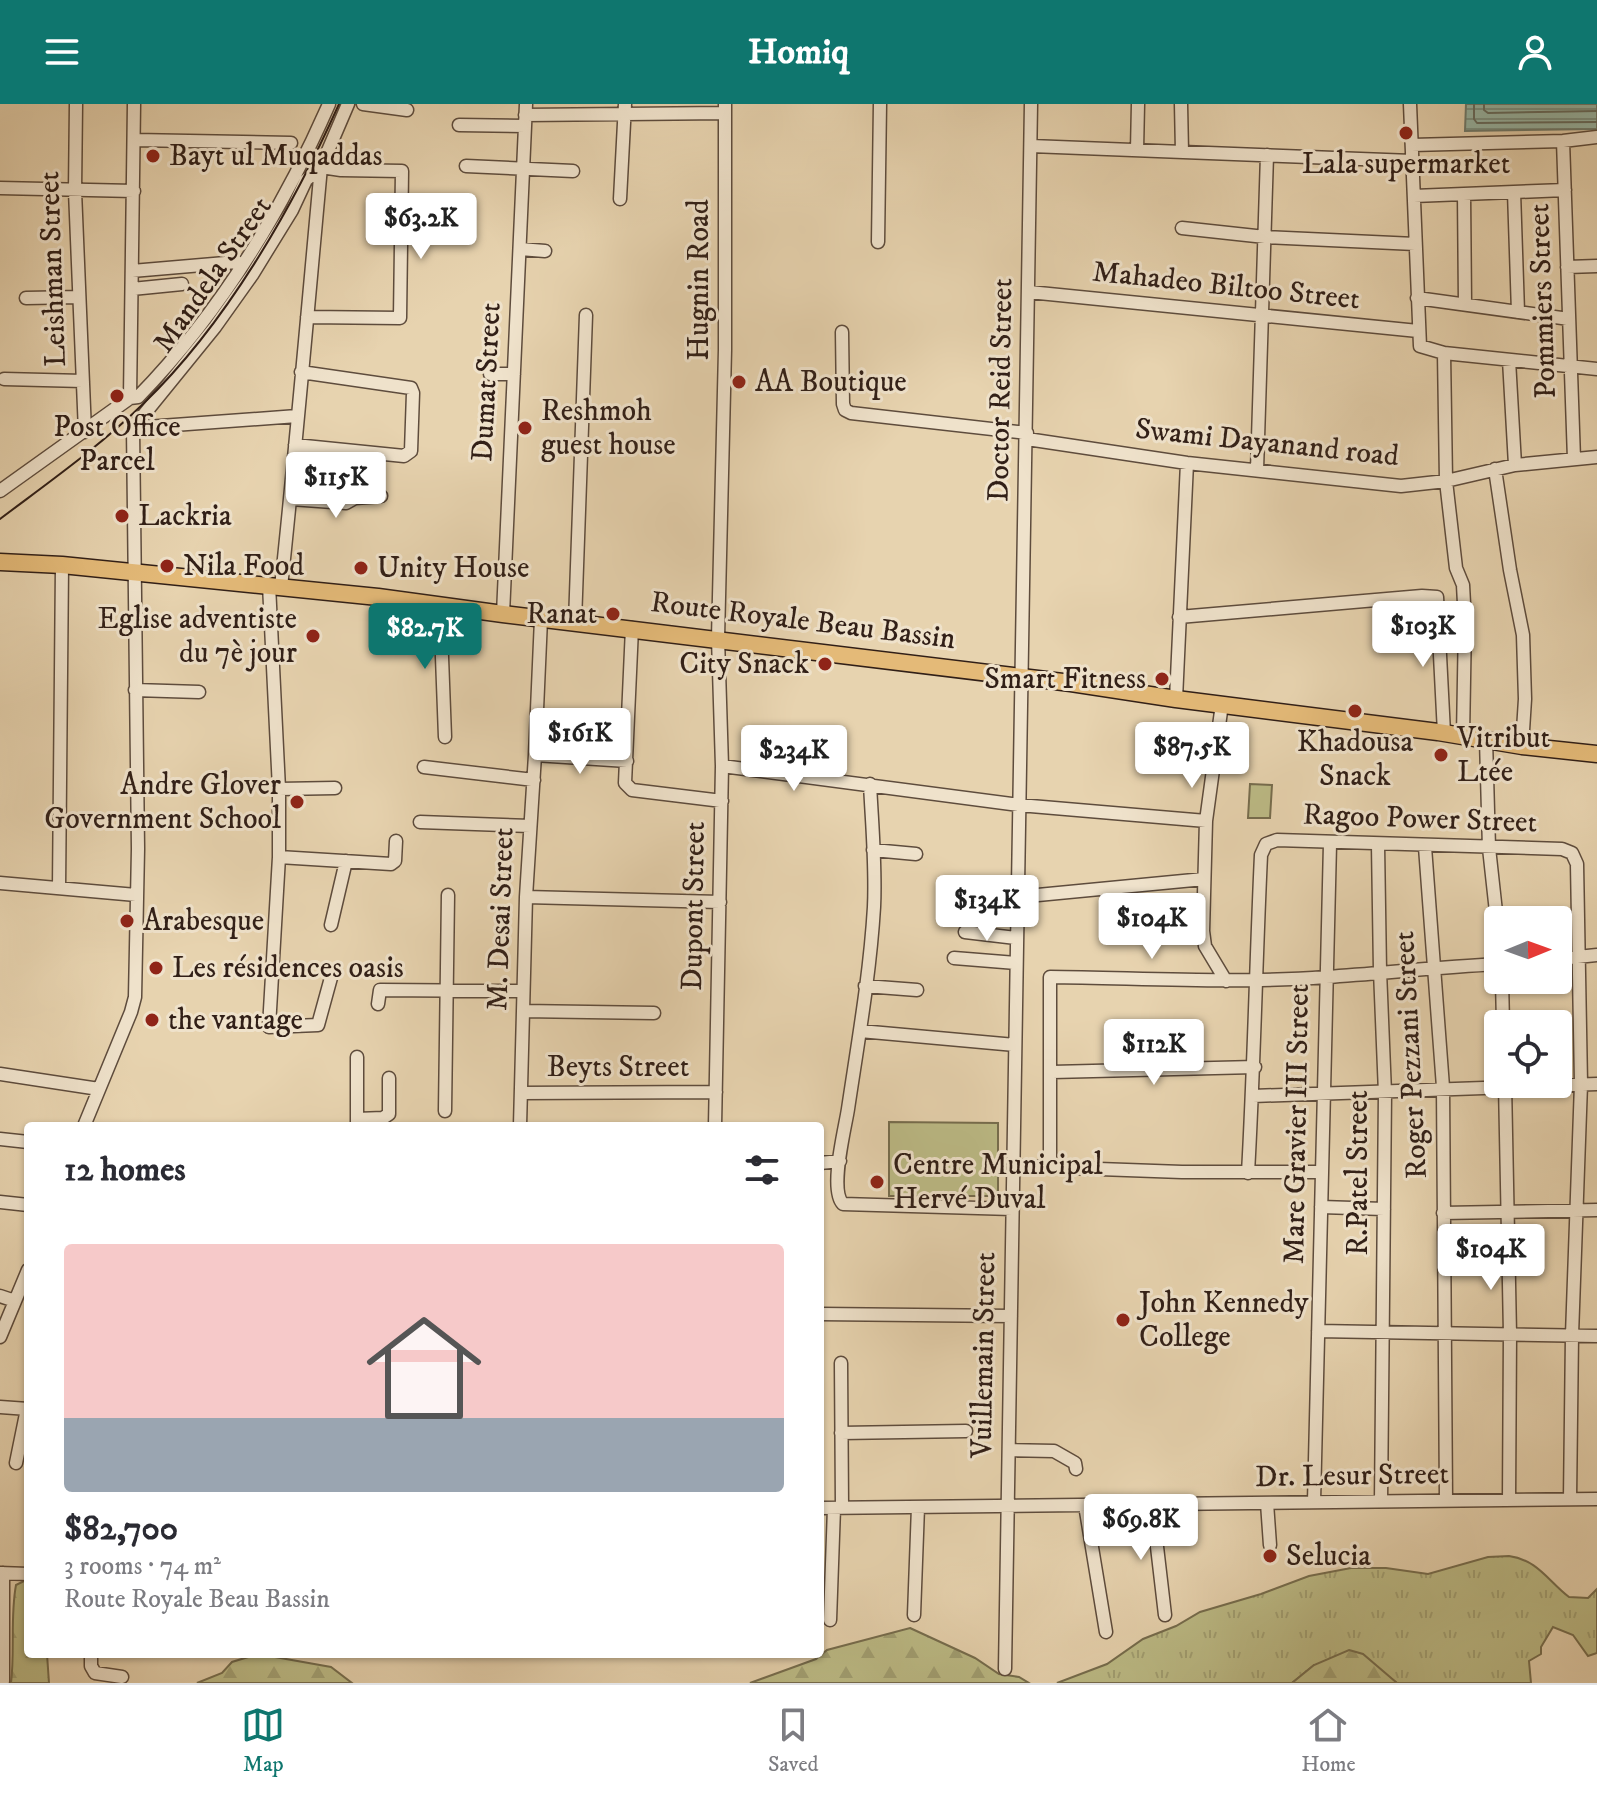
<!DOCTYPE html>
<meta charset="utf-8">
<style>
:root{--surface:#fff;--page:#f2f2f3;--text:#2b2b33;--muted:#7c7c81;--line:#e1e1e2;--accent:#0f766e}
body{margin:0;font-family:"IM FELL DW Pica",serif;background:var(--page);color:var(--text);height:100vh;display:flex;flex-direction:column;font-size:30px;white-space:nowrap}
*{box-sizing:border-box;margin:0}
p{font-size:26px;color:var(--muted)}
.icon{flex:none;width:44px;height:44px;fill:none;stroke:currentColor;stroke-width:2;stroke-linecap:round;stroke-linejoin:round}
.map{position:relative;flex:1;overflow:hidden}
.details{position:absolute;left:24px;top:1018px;width:800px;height:536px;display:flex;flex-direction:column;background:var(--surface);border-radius:8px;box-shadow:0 2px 6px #0004}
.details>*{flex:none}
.needle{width:52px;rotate:89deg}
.fabs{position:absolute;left:1484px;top:802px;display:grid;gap:16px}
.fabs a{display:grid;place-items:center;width:88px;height:88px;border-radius:8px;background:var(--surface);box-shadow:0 2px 6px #0004;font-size:40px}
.price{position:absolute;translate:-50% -68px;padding:0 18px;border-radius:8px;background:#fff;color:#222;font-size:26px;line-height:52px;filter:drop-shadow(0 2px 4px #0008)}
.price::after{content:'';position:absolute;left:50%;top:48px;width:24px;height:18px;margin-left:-12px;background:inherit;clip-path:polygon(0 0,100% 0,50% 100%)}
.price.selected{background:var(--accent);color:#fff}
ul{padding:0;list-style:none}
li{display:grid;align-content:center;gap:16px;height:424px;padding:0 40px}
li+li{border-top:2px solid var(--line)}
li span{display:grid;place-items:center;height:248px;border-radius:8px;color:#555}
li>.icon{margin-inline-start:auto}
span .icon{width:144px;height:144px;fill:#fffc;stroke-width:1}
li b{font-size:34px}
h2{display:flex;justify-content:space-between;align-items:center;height:96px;padding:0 40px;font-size:34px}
header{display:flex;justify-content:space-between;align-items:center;height:104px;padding:0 40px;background:var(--accent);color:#fff;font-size:36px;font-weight:800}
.tab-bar{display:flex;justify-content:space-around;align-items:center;height:112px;border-top:2px solid var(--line);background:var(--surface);font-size:22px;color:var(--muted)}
.tab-bar a{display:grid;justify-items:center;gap:4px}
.tab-bar .selected{color:var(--accent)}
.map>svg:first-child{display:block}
</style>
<header><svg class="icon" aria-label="menu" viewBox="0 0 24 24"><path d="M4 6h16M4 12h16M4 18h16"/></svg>Homiq<svg class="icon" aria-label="person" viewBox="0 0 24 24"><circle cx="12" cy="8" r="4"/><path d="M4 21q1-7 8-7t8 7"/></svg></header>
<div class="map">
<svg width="1597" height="1579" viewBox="0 0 1597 1579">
<defs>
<pattern id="grass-tufts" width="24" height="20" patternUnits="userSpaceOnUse" patternTransform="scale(2)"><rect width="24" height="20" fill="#bcbb86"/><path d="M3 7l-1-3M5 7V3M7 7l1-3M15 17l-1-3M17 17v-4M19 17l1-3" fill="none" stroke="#a2a073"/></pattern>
<pattern id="forest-firs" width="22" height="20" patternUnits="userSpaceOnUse" patternTransform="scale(2)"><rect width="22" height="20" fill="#bcbb86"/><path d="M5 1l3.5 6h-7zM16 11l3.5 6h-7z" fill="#a2a073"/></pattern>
<pattern id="water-rules" width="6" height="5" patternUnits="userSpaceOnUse" patternTransform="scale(2)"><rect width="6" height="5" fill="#97b8a8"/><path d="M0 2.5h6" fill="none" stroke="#7c9588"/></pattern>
</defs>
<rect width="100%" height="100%" fill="#e7d3af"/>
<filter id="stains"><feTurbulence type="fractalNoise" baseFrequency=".0025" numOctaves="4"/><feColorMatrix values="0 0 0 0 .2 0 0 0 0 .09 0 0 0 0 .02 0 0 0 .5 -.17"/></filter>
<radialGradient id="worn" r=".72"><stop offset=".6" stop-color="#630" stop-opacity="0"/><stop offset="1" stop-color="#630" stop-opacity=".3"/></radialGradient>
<path fill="url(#grass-tufts)" stroke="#766d4e" stroke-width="2" d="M1509,1452C1538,1456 1548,1477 1569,1493L1588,1494L1597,1485V1549L1588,1552L1573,1531L1553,1523L1541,1543V1550L1529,1557L1531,1579H1397L1386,1571L1314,1561L1292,1579H1057L1107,1560L1143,1535L1176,1522L1200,1508L1261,1490L1309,1472L1351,1464H1386L1428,1470L1488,1453Z"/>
<path fill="url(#forest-firs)" stroke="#766d4e" stroke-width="2" d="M26,1476L28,1550H47L49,1579H11C15,1547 10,1513 16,1481Z
M910,1524L975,1554L999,1570L1019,1573L1029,1579H750L816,1555L827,1546Z
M1349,1546L1363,1550L1397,1579H1292L1314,1561Z
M258,1550L331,1563L352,1579H197L222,1569L232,1558Z"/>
<path fill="#bcbb86" stroke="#766d4e" stroke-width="2" d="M1250,680L1272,681L1270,714H1248Z
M889,1018L998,1019V1092H889Z"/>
<path fill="url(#water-rules)" stroke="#6e7b6e" stroke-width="2" d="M1466,0H1597V25L1465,27Z"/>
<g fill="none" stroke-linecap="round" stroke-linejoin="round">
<path stroke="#646c60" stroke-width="2" d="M1474,0V15L1477,19L1597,18
M1484,0V6L1488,9L1597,7"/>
<defs>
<path id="minor" d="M76,0L75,87L85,328
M363,0L407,6
M1181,0L1182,48
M1410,0L1420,242L1444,249L1597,265
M525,11L725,9
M459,21L525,22
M135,36L291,39
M1563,37L1574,355
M1412,41L1563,37L1597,33
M1031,42L1412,57
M1137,46L1138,0
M466,62L573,67
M0,84L134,87
M1514,88L1518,208
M1464,90L1465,200
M1414,92L1565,86
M620,95L625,0
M1182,124L1265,133L1415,140
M878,138L880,0
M520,145L545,147
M1567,163L1597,162
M132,167L237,158
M132,185L182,180
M1029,188L1418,227
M26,194L79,193
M1417,194L1569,215
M842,228L843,300L845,306L851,309L1027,329
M1444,249L1446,377L1456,464L1463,481L1465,518L1463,632
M1509,256L1515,361
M490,270H514
M4,275L83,277
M130,294L134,0
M133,324L215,223L252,171L292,106L306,76L321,63L348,0
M133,324L297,312
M1027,335L1187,359L1401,382L1446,377L1515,361L1597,353
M295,341L404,352L411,347L413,289L411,284L301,268
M1495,365L1510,466L1523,531L1525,595L1522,642
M1257,366L1267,51
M0,387L130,294L138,293C220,209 282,107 329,0
M291,395L346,399L355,394L381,392
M269,481L279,685V753L269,923L318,921L332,870
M281,483C296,343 308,203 321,63L341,66L402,67L400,214L307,213
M440,500L445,633
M503,510L526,0
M1179,513L1422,492L1437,493L1444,629
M575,518L586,211
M632,524L625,679L632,686L722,697
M135,586L199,588
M1176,595L1187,359
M1222,600L1206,717L1203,827L1205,842L1226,877
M1486,635L1489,744L1498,826
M535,651L627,657
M722,662L1019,701L1206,717
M424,663L534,676
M870,680C872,721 876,762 874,803C870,870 858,938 848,1005C845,1025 829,1086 843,1100L1012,1105
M279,685L335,684
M420,718L530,722
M1378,741L1380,867L1385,989L1381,1397
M1425,743L1443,983L1446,1396
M873,746L916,750
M279,753L391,760L395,757L396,737
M0,779L136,791
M59,784L62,461
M526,793L720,798
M1017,793L1204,775
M331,821L346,757
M965,828L1016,834
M954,854L1016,859
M1558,855L1597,851
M1502,876L1503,920
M865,882L917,886
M378,900L380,886L523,887
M523,907L654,909
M860,927L1015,941
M357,953V1022
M1052,968L1255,963
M0,970L99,985
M1505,980L1510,1230L1509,1396
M521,989L716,988
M1253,992L1597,980
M445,1007L448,791
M357,1015L383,1014L389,1010V974
M84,1022L131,908L135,893L138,745L133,324
M520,1022L526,793L535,651L541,515
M715,1022L722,662L718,534L725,246V0
M0,1035L28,1038
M820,1059L840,1057
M1013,1062L1182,1068H1322
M1050,1063V873C1142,874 1234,880 1326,873C1384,869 1441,863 1498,860
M1248,1069C1254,963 1256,857 1261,751L1266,740L1277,736L1562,745L1572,749L1577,760L1581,980L1572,1231L1570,1395
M0,1098L28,1101
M1321,1103L1384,1105
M1443,1109L1597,1106
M0,1192L15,1197
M820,1210L1011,1212
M1318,1227L1597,1232
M0,1233L28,1166
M841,1259L842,1403
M0,1303L28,1305
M841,1329L966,1327
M1009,1346L1054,1347L1075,1359L1076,1365
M16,1359L27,1305
M1314,1398L1330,740
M1267,1399L1270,1441
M1152,1400L1165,1511
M1085,1401L1106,1528
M820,1404L1597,1395
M0,1469L28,1470
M914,1511L918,1403
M830,1516L834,1404
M91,1550V1562L95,1569L122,1573
M1005,1565L1031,0
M3,1577V1469"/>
<path id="major" d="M0,458L62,461L378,493L503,510L1071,579L1176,595L1438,628L1522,642L1597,650"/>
</defs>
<use href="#minor" stroke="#5e4c3d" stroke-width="15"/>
<use href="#major" stroke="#311f17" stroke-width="19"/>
<use href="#minor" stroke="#efe2cb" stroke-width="12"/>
<use href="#major" stroke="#e4ba78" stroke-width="16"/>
<path stroke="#311f17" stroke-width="2" d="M0,415C49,378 99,343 143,300C226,220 292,105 339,0"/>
</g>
<g fill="#8f2418" stroke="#efe2cb" stroke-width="3">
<circle cx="1406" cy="29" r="8"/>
<circle cx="153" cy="52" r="8"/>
<circle cx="739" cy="278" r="8"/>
<circle cx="117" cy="292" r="8"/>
<circle cx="525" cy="324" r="8"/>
<circle cx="122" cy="412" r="8"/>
<circle cx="167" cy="462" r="8"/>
<circle cx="361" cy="464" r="8"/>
<circle cx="613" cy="510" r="8"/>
<circle cx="313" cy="532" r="8"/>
<circle cx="825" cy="560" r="8"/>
<circle cx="1162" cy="575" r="8"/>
<circle cx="1355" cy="607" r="8"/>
<circle cx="1441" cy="651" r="8"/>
<circle cx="297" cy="698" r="8"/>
<circle cx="127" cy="817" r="8"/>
<circle cx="156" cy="864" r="8"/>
<circle cx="152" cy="916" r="8"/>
<circle cx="877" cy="1078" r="8"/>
<circle cx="1123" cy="1216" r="8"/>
<circle cx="1270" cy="1452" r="8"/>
</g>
<g text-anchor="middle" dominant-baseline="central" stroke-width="6" stroke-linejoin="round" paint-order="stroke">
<g font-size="30" fill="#311f17" stroke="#efe2cb" text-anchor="start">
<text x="169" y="52">Bayt ul Muqaddas</text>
<text x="1406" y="60" text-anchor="middle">Lala supermarket</text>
<text x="755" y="278">AA Boutique</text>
<text x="541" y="307">Reshmoh<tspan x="541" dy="34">guest house</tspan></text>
<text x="117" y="323" text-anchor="middle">Post Office<tspan x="117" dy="34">Parcel</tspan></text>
<text x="138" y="412">Lackria</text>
<text x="183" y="462">Nila Food</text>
<text x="377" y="464">Unity House</text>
<text x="597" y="510" text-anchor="end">Ranat</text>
<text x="297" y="515" text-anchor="end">Eglise adventiste<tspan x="297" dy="34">du 7è jour</tspan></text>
<text x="809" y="560" text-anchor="end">City Snack</text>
<text x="1146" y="575" text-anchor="end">Smart Fitness</text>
<text x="1457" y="634">Vitribut<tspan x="1457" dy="34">Ltée</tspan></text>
<text x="1355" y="638" text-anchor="middle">Khadousa<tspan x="1355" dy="34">Snack</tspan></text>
<text x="281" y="681" text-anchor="end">Andre Glover<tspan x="281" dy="34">Government School</tspan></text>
<text x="143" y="817">Arabesque</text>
<text x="172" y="864">Les résidences oasis</text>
<text x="168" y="916">the vantage</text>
<text x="893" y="1061">Centre Municipal<tspan x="893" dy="34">Hervé Duval</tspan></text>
<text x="1139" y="1199">John Kennedy<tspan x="1139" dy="34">College</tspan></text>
<text x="1286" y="1452">Selucia</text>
</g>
<g font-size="30" fill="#311f17" stroke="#efe2cb">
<text transform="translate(53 165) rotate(-92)">Leishman Street</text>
<text transform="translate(213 171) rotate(-55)">Mandela Street</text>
<text transform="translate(699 176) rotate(-90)">Hugnin Road</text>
<text transform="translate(1226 182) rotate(6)">Mahadeo Biltoo Street</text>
<text transform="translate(1543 197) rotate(-92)">Pommiers Street</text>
<text transform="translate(487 278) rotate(-87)">Dumat Street</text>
<text transform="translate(1001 286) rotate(-89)">Doctor Reid Street</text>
<text transform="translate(1267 339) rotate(6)">Swami Dayanand road</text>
<text transform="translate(803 517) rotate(7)">Route Royale Beau Bassin</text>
<text transform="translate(1420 715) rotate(2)">Ragoo Power Street</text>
<text transform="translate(694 802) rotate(-89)">Dupont Street</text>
<text transform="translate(501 815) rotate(-88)">M. Desai Street</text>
<text transform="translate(1411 951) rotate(-93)">Roger Pezzani Street</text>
<text x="618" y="963">Beyts Street</text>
<text transform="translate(1297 1020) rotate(-89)">Mare Gravier III Street</text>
<text transform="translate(1358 1069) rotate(-90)">R.Patel Street</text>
<text transform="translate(984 1251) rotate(-89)">Vuillemain Street</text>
<text transform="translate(1352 1372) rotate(-1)">Dr. Lesur Street</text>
</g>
</g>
<rect width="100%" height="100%" filter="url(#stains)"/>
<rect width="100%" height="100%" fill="url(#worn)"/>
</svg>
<div class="fabs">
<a><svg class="needle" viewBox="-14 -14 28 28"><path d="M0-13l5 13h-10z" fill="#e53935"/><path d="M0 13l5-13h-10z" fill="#7c7c81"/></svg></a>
<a><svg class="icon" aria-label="locate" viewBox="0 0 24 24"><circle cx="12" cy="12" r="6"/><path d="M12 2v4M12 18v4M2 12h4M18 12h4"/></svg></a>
</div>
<b class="price" style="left:421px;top:157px">$63.2K</b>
<b class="price" style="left:336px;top:416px">$115K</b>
<b class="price" style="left:1423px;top:565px">$103K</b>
<b class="price selected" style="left:425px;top:567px">$82.7K</b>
<b class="price" style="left:580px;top:672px">$161K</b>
<b class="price" style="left:1192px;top:686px">$87.5K</b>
<b class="price" style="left:794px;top:689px">$234K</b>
<b class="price" style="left:987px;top:839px">$134K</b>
<b class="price" style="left:1152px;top:857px">$104K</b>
<b class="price" style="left:1154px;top:983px">$112K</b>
<b class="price" style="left:1491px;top:1188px">$104K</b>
<b class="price" style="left:1141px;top:1458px">$69.8K</b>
<section class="details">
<h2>12 homes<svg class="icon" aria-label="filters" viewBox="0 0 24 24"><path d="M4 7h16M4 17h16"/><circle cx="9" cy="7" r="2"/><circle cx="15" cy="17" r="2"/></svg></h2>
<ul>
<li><span style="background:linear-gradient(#f6c9c9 70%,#9aa5b1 0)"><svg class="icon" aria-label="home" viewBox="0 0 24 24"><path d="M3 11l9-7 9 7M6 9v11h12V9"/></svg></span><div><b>$82,700</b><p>3 rooms · 74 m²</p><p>Route Royale Beau Bassin</p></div></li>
</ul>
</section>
</div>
<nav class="tab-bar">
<a class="selected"><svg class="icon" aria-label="map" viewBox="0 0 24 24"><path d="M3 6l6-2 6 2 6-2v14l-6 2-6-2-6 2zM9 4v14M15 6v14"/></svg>Map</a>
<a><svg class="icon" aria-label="saved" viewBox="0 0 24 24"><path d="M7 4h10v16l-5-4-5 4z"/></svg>Saved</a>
<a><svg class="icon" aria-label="home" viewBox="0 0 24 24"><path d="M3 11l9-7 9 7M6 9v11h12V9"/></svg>Home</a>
</nav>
